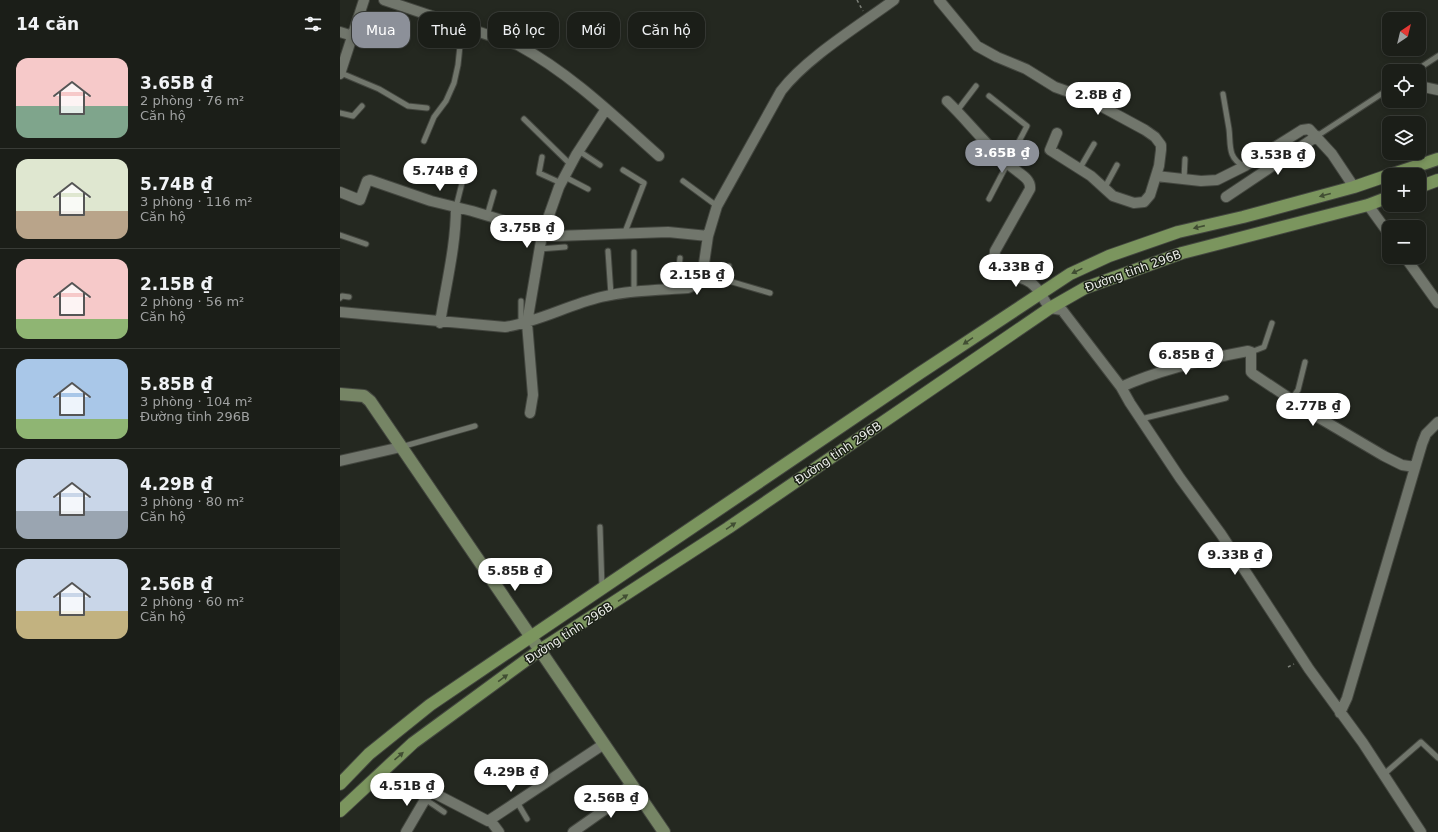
<!DOCTYPE html>
<html lang="vi">
<meta charset="utf-8">
<style>
:root{--surface:#1b1e18;--page:#282b25;--text:#f1f3f6;--muted:#a0a2a2;--line:#393c37;--accent:#8c9099}
body{margin:0;font-family:"DejaVu Sans",sans-serif;background:var(--page);color:var(--text);height:100vh;display:flex;flex-direction:column;font-size:15px;white-space:nowrap}
*{box-sizing:border-box;margin:0}
p{font-size:13px;color:var(--muted)}
.icon{flex:none;width:22px;height:22px;fill:none;stroke:currentColor;stroke-width:2;stroke-linecap:round;stroke-linejoin:round}
.map{position:relative;flex:1;overflow:hidden}
.panel{display:flex;flex-direction:column;background:var(--surface);width:340px}
.panel>*{flex:none}
.guide{position:absolute;left:12px;top:12px;width:380px;height:36px;display:flex;gap:8px}
.needle{width:26px;rotate:35deg}
.fabs{position:absolute;left:1042px;top:12px;display:grid;gap:8px}
.fabs a{display:grid;place-items:center;width:44px;height:44px;border-radius:8px;background:var(--surface);box-shadow:0 2px 6px #0003,0 0 0 1px var(--line);font-size:20px}
.price{position:absolute;translate:-50% -34px;padding:0 9px;border-radius:14px;background:#fff;color:#222;font-size:13px;line-height:26px;filter:drop-shadow(0 1px 2px #0008)}
.price::after{content:'';position:absolute;left:50%;top:24px;width:12px;height:9px;margin-left:-6px;background:inherit;clip-path:polygon(0 0,100% 0,50% 100%)}
.price.selected{background:var(--accent);color:#fff}
ul{padding:0;list-style:none}
li{display:flex;align-items:center;gap:12px;height:100px;padding:0 16px}
li+li{border-top:1px solid var(--line)}
li span{display:grid;place-items:center;flex:none;width:112px;height:80px;border-radius:12px;color:#555}
li>.icon{margin-inline-start:auto}
span .icon{width:48px;height:48px;fill:#fffc;stroke-width:1}
li b{font-size:17px}
h2{display:flex;justify-content:space-between;align-items:center;height:48px;padding:0 16px;font-size:17px}
.chip{padding:0 14px;border-radius:12px;background:var(--surface);box-shadow:0 2px 6px #0003,0 0 0 1px var(--line);font-size:14px;line-height:36px}
.chip.selected{background:var(--accent);color:#fff}
main{display:flex;flex:1;min-height:0}
.map>svg:first-child{display:block}
</style>
<main>
<section class="panel">
<h2>14 căn<svg class="icon" aria-label="filters" viewBox="0 0 24 24"><path d="M4 7h16M4 17h16"/><circle cx="9" cy="7" r="2"/><circle cx="15" cy="17" r="2"/></svg></h2>
<ul>
<li><span style="background:linear-gradient(#f6c9c9 60%,#7fa58c 0)"><svg class="icon" aria-label="home" viewBox="0 0 24 24"><path d="M3 11l9-7 9 7M6 9v11h12V9"/></svg></span><div><b>3.65B ₫</b><p>2 phòng · 76 m²</p><p>Căn hộ</p></div></li>
<li><span style="background:linear-gradient(#dfe7d0 65%,#b9a48a 0)"><svg class="icon" aria-label="home" viewBox="0 0 24 24"><path d="M3 11l9-7 9 7M6 9v11h12V9"/></svg></span><div><b>5.74B ₫</b><p>3 phòng · 116 m²</p><p>Căn hộ</p></div></li>
<li><span style="background:linear-gradient(#f6c9c9 75%,#8fb573 0)"><svg class="icon" aria-label="home" viewBox="0 0 24 24"><path d="M3 11l9-7 9 7M6 9v11h12V9"/></svg></span><div><b>2.15B ₫</b><p>2 phòng · 56 m²</p><p>Căn hộ</p></div></li>
<li><span style="background:linear-gradient(#a9c7e8 75%,#8fb573 0)"><svg class="icon" aria-label="home" viewBox="0 0 24 24"><path d="M3 11l9-7 9 7M6 9v11h12V9"/></svg></span><div><b>5.85B ₫</b><p>3 phòng · 104 m²</p><p>Đường tỉnh 296B</p></div></li>
<li><span style="background:linear-gradient(#c9d6e8 65%,#9aa5b1 0)"><svg class="icon" aria-label="home" viewBox="0 0 24 24"><path d="M3 11l9-7 9 7M6 9v11h12V9"/></svg></span><div><b>4.29B ₫</b><p>3 phòng · 80 m²</p><p>Căn hộ</p></div></li>
<li><span style="background:linear-gradient(#c9d6e8 65%,#c2b280 0)"><svg class="icon" aria-label="home" viewBox="0 0 24 24"><path d="M3 11l9-7 9 7M6 9v11h12V9"/></svg></span><div><b>2.56B ₫</b><p>2 phòng · 60 m²</p><p>Căn hộ</p></div></li>
</ul>
</section>
<div class="map">
<svg width="1098" height="832" viewBox="0 0 1098 832">
<rect width="100%" height="100%" fill="#242820"/>
<g fill="none" stroke-linecap="round" stroke-linejoin="round">
<defs>
<path id="lane" d="M1075,71L1098,56
M1,73L39,89L68,106L87,108
M883,94C885,106 887,117 889,129C891,144 887,158 904,166
M649,96L687,126L649,199
M617,111L636,86
M0,113L13,116L22,106
M184,119L231,165
M977,136L1049,89
M84,141L94,117L106,101L114,83L118,65L122,26
M239,151L260,165
M202,157L199,173L221,183
M740,168L754,144
M283,170L304,183L285,232
M225,177L248,189
M844,179L845,159
M343,181L377,206
M764,189L777,165
M116,207L122,183
M147,216L154,192
M0,235L26,244
M199,249L225,247
M268,251L271,295
M361,279L389,281L430,293
M389,281V266
M337,288L340,258
M294,291V252
M0,298L2,296L9,297
M181,324V301
M911,352L924,347L932,323
M951,400L958,390L965,362
M801,419L886,398
M61,447L135,426
M260,527L262,588
M1043,775L1081,742L1098,758
M85,799L104,812
M177,802L187,819"/>
<path id="street" d="M44,0L178,45C231,74 274,116 319,156
M599,0L637,46L657,57L686,69L715,87L746,98L805,130L815,137L821,145V150L819,166L810,195L804,202L794,203L773,196L751,176L710,150L717,133
M0,32L13,36
M0,74L24,0
M1079,86L1098,90
M607,101C630,123 650,151 677,171C683,176 691,180 690,189L655,251L654,266C663,275 680,275 691,283C700,289 703,300 710,308L722,310L781,387L790,403L840,478L881,534L969,669L1023,743L1081,832
M816,176L861,181L877,180L905,166L962,130L969,129L992,154L1014,187
M0,192L20,200L27,181L30,180L91,201L132,211L202,232
M886,197L977,136
M1028,205L1049,234
M202,235L216,236L328,232L368,236
M1065,257L1098,303
M0,312L165,327C198,322 228,305 261,297C290,290 319,290 348,288L357,284L362,277L368,236L377,206L441,91C466,58 520,25 554,0
M100,323C106,284 116,246 116,207
M781,387C821,369 865,359 908,351L911,352V372L913,374L976,416L1044,456L1062,465L1075,467
M190,413L193,395L187,323L202,235L219,187L236,155L266,109
M0,461L61,447
M1000,713L1007,698L1082,444L1086,434L1098,422
M150,820L159,832
M66,832L90,791L148,821L264,744
M233,832L270,806L291,783"/>
<path id="secondary" d="M0,394L24,396L30,401L324,832"/>
<path id="primary" d="M1050,175L1098,159
M1079,187L1098,180
M0,784L29,754L90,705L580,373L730,274L769,256L838,232L903,217L1014,187L1049,175
M0,811L73,743L200,650L388,528L710,308L745,288L842,253L1028,205L1049,197"/>
</defs>
<use href="#lane" stroke="#43463f" stroke-width="7"/>
<use href="#street" stroke="#43463f" stroke-width="12"/>
<use href="#secondary" stroke="#43463f" stroke-width="14"/>
<use href="#primary" stroke="#43463f" stroke-width="14"/>
<path stroke="#7d8179" stroke-width="1.5" stroke-dasharray="3 3" stroke-linecap="butt" d="M517,0L523,11
M948,667L954,664"/>
<use href="#lane" stroke="#71766c" stroke-width="5"/>
<use href="#street" stroke="#71766c" stroke-width="10"/>
<use href="#secondary" stroke="#768565" stroke-width="12"/>
<use href="#primary" stroke="#7b955e" stroke-width="12"/>
</g>
<defs><path id="oneway-solid" d="M-6-.8H1V-3.2L6.5 0L1 3.2V.8H-6Z"/></defs>
<g fill="#414e33">
<use href="#oneway-solid" transform="translate(985 195) rotate(165)"/>
<use href="#oneway-solid" transform="translate(859 227) rotate(167)"/>
<use href="#oneway-solid" transform="translate(737 271) rotate(154)"/>
<use href="#oneway-solid" transform="translate(628 341) rotate(146)"/>
<use href="#oneway-solid" transform="translate(391 526) rotate(-34)"/>
<use href="#oneway-solid" transform="translate(283 598) rotate(-34)"/>
<use href="#oneway-solid" transform="translate(163 678) rotate(-36)"/>
<use href="#oneway-solid" transform="translate(59 756) rotate(-41)"/>
</g>
<g text-anchor="middle" dominant-baseline="central" stroke-width="3" stroke-linejoin="round" paint-order="stroke">
<g font-size="12" fill="#ecefe9" stroke="#1a1f16">
<text transform="translate(793 271) rotate(-20)">Đường tỉnh 296B</text>
<text transform="translate(498 453) rotate(-34)">Đường tỉnh 296B</text>
<text transform="translate(229 633) rotate(-33)">Đường tỉnh 296B</text>
</g>
</g>
</svg>
<div class="fabs">
<a><svg class="needle" viewBox="-14 -14 28 28"><path d="M0-13l5 13h-10z" fill="#e53935"/><path d="M0 13l5-13h-10z" fill="#a0a2a2"/></svg></a>
<a><svg class="icon" aria-label="locate" viewBox="0 0 24 24"><circle cx="12" cy="12" r="6"/><path d="M12 2v4M12 18v4M2 12h4M18 12h4"/></svg></a>
<a><svg class="icon" aria-label="layers" viewBox="0 0 24 24"><path d="M12 4l9 5-9 5-9-5zM3 14l9 5 9-5"/></svg></a>
<a>+</a>
<a>−</a>
</div>
<b class="price" style="left:758px;top:116px">2.8B ₫</b>
<b class="price selected" style="left:662px;top:174px">3.65B ₫</b>
<b class="price" style="left:938px;top:176px">3.53B ₫</b>
<b class="price" style="left:100px;top:192px">5.74B ₫</b>
<b class="price" style="left:187px;top:249px">3.75B ₫</b>
<b class="price" style="left:676px;top:288px">4.33B ₫</b>
<b class="price" style="left:357px;top:296px">2.15B ₫</b>
<b class="price" style="left:846px;top:376px">6.85B ₫</b>
<b class="price" style="left:973px;top:427px">2.77B ₫</b>
<b class="price" style="left:895px;top:576px">9.33B ₫</b>
<b class="price" style="left:175px;top:592px">5.85B ₫</b>
<b class="price" style="left:171px;top:793px">4.29B ₫</b>
<b class="price" style="left:67px;top:807px">4.51B ₫</b>
<b class="price" style="left:271px;top:819px">2.56B ₫</b>
<div class="guide">
<a class="chip selected">Mua</a>
<a class="chip">Thuê</a>
<a class="chip">Bộ lọc</a>
<a class="chip">Mới</a>
<a class="chip">Căn hộ</a>
</div>
</div>
</main>
